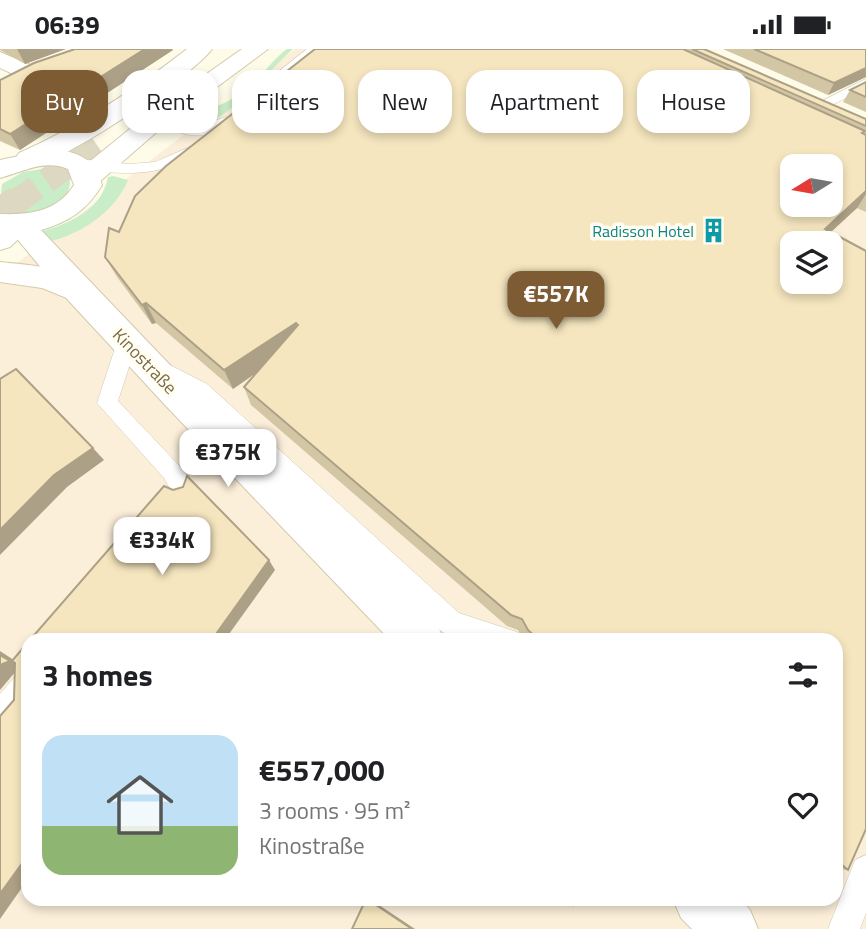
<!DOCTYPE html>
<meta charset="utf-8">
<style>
:root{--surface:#fff;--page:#f6f6f6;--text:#202124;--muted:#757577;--line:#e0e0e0;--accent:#7d5c34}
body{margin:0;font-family:"Titillium Web",sans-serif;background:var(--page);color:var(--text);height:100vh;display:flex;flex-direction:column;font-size:26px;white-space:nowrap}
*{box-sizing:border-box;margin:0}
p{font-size:23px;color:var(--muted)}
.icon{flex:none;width:38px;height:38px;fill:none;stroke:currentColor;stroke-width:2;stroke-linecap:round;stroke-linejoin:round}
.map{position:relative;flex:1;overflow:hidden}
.panel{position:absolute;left:21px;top:584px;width:822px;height:273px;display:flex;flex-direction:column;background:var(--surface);border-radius:21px;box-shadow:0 4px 10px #0003}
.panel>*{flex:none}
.hud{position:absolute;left:21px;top:21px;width:824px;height:63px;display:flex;gap:14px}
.needle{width:46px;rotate:259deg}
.buttons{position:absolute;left:780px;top:105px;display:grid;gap:14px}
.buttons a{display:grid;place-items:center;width:63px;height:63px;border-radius:14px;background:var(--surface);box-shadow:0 4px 10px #0003;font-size:35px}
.price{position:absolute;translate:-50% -60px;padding:0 16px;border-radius:14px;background:#fff;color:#222;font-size:23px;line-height:46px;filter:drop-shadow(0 2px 4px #0008)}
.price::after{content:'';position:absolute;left:50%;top:42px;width:21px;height:16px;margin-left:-10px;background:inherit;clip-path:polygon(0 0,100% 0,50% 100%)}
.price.selected{background:var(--accent);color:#fff}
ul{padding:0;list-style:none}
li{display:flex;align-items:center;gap:21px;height:175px;padding:0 21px}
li+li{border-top:2px solid var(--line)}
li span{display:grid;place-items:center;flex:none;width:196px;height:140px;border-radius:21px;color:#555}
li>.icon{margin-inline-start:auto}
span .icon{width:84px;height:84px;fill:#fffc;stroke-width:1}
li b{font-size:30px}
h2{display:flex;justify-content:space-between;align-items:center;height:84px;padding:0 21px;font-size:30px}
.chip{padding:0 24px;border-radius:21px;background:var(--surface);box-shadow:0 4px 10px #0003;font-size:24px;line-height:63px}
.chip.selected{background:var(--accent);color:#fff}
.status{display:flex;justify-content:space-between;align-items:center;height:49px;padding:0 35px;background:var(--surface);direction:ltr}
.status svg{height:19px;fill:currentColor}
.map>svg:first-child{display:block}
</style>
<div class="status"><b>06:39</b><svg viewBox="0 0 49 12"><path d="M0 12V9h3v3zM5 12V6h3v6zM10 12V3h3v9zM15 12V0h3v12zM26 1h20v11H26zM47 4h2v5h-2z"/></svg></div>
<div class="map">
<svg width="866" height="880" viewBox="0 0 866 880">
<rect width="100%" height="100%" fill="#fefce9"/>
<path fill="#fbefda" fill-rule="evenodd" d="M295,0H661L866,91V880H0V227ZM793,117H831V156H793ZM793,194H831V233H793ZM28,592H836V850H28Z"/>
<path fill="#c9edc6" d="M287,0H293C270,20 223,81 190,76C203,59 224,57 241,45C260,32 268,14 287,0Z
M48,119L58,121L70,130C73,161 21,170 0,158L2,135L23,123Z
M113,127L128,131C115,163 80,186 47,193L40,183C70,174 102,161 108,128Z"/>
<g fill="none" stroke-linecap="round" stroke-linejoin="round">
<path stroke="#ddd8c1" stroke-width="25" stroke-dasharray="25 12" stroke-linecap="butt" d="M16,153L97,96"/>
<path stroke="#ddd8c1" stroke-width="32" stroke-dasharray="32 16" stroke-linecap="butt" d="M0,165L19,152"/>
<defs>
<path id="lane" d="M307,0H322L288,29H278V23Z
M866,30V39L828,58H818L816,55Z
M172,56L179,60L178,71C196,83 208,73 226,68L233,72C216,90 181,92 164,73L165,60Z
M192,97L197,99L200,102L197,105C169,123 139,126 106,123C97,122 87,122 80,116L88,111L129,115L155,113Z
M127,286L134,288L137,293L118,352L189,427L193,440L190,447L182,450L174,447L164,429L97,354L117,293L120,288Z
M160,311L207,335L459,564L517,583L521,592H460L441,582L193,347L153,324L150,319L153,314Z
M28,621V655L10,676L0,680V645L18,624Z
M866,806V864L860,880H828L855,811Z"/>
<path id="street" d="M0,3L35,18L39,23L35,28H19L0,19Z
M52,100C78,103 95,109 102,136C87,161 69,173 41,181L190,337L438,577L444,592H391L166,357L68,251L13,185L0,183V165C29,166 57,163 74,136L68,120C44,110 23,123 0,129V111Z
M673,850H740L750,861L758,880H692L681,869Z"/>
<path id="secondary" d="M187,0H212C194,26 60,116 29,118C27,118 21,116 19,116L15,110L19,104C80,77 134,41 187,0Z
M242,0H268L159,81L98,134L88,136L78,134L74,128L78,122L141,71Z
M19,167L29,169L33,176L10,198L0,201V176L9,169Z
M0,213C26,216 80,218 95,243L90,251L79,254L42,239L0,233Z"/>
</defs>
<use href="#lane" stroke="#d2c9ad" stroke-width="1"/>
<use href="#street" stroke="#d2c9ad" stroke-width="2"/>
<use href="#secondary" stroke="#d5cbab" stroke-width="2"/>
<use href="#lane" fill="#fff" fill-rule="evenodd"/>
<use href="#street" fill="#fff" fill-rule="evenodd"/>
<use href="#secondary" fill="#fff" fill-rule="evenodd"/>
</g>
<path fill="#d3c6a4" d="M0,0H66L25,15L0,1Z
M75,0H172L173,1L20,101L0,92V31Z
M685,0H704L866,70V163L857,159L831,183L848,821L836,820V592H523L518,581L507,577L251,356L244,338L256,324L233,340L156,274L152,275L117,228L105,208L119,183Z
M723,0H866V28L828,46Z
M866,33V63L843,53L850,41Z"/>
<path fill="#aca186" d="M17,0H66L25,15Z
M145,0H172L173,1L20,101L10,85Z
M866,19V28L828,46L834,34Z
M866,142V145L857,159L819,194L825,180Z
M146,254L156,274L152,275L142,256Z
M296,274L301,293L233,340L224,321Z
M93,399L104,411L67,438L0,506V481L54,426Z
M269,511L275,521L224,592H211Z
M0,602L26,619L16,622L0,641Z
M28,806V830L0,870V845Z
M367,850H370L415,880H412Z"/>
<path fill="#f5e6bf" stroke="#aca186" stroke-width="2" fill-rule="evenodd" d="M75,0H145L10,85L0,80V31L34,14Z
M315,0H683L865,82L862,84L866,86V142L825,180L866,202V780L848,821L836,811V592H540L528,581L522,570L511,566L244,338L298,276L296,274L224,321L146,254L142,256L105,208L109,179L119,183L135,147L166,117ZM793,117H831V156H793ZM793,194H831V233H793Z
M692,0H704L866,70V77Z
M754,0H866V19L834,34Z
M866,33V48L850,41Z
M16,320L93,399L54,426L0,481V330Z
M187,427L269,511L211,592H29L164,437L173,441L183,438Z
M28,593V806L0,845V667L14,651L15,614L12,612Z
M0,606L10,612L0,616Z
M366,850H367L412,880H352Z
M568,850H576L573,856Z"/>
<defs>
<symbol id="building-bare" viewBox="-9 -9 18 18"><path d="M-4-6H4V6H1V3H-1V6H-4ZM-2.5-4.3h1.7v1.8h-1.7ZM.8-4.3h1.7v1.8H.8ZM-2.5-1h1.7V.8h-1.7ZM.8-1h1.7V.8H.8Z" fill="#0f9aa8" stroke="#fffef1" stroke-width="2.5" paint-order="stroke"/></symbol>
</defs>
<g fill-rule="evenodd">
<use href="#building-bare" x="696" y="164" width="35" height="35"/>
</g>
<g text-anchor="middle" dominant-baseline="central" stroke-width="7" stroke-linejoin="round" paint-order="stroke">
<g font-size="16" fill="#0d838f" stroke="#fffef1" text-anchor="end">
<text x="694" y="182">Radisson Hotel</text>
</g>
<g font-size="18" fill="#7b6b4a" stroke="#fffef1">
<text transform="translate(145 312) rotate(46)">Kinostraße</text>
</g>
</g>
</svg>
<div class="buttons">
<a><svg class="needle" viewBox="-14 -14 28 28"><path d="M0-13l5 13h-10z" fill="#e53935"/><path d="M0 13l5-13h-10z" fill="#757577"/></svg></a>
<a><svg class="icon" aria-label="layers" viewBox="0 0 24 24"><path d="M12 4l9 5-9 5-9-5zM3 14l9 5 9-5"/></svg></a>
</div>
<b class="price selected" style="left:556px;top:282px">€557K</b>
<b class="price" style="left:228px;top:440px">€375K</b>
<b class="price" style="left:162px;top:528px">€334K</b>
<div class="hud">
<a class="chip selected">Buy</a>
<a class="chip">Rent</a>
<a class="chip">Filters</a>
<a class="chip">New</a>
<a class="chip">Apartment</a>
<a class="chip">House</a>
</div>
<section class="panel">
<h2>3 homes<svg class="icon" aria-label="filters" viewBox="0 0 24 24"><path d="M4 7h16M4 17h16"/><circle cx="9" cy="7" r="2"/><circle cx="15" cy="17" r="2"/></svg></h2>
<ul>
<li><span style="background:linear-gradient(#bfe0f5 65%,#8fb573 0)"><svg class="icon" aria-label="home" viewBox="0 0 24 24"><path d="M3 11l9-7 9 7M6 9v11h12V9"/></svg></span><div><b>€557,000</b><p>3 rooms · 95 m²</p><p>Kinostraße</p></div><svg class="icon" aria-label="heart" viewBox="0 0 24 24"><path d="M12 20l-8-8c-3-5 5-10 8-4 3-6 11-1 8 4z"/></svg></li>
</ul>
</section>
</div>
